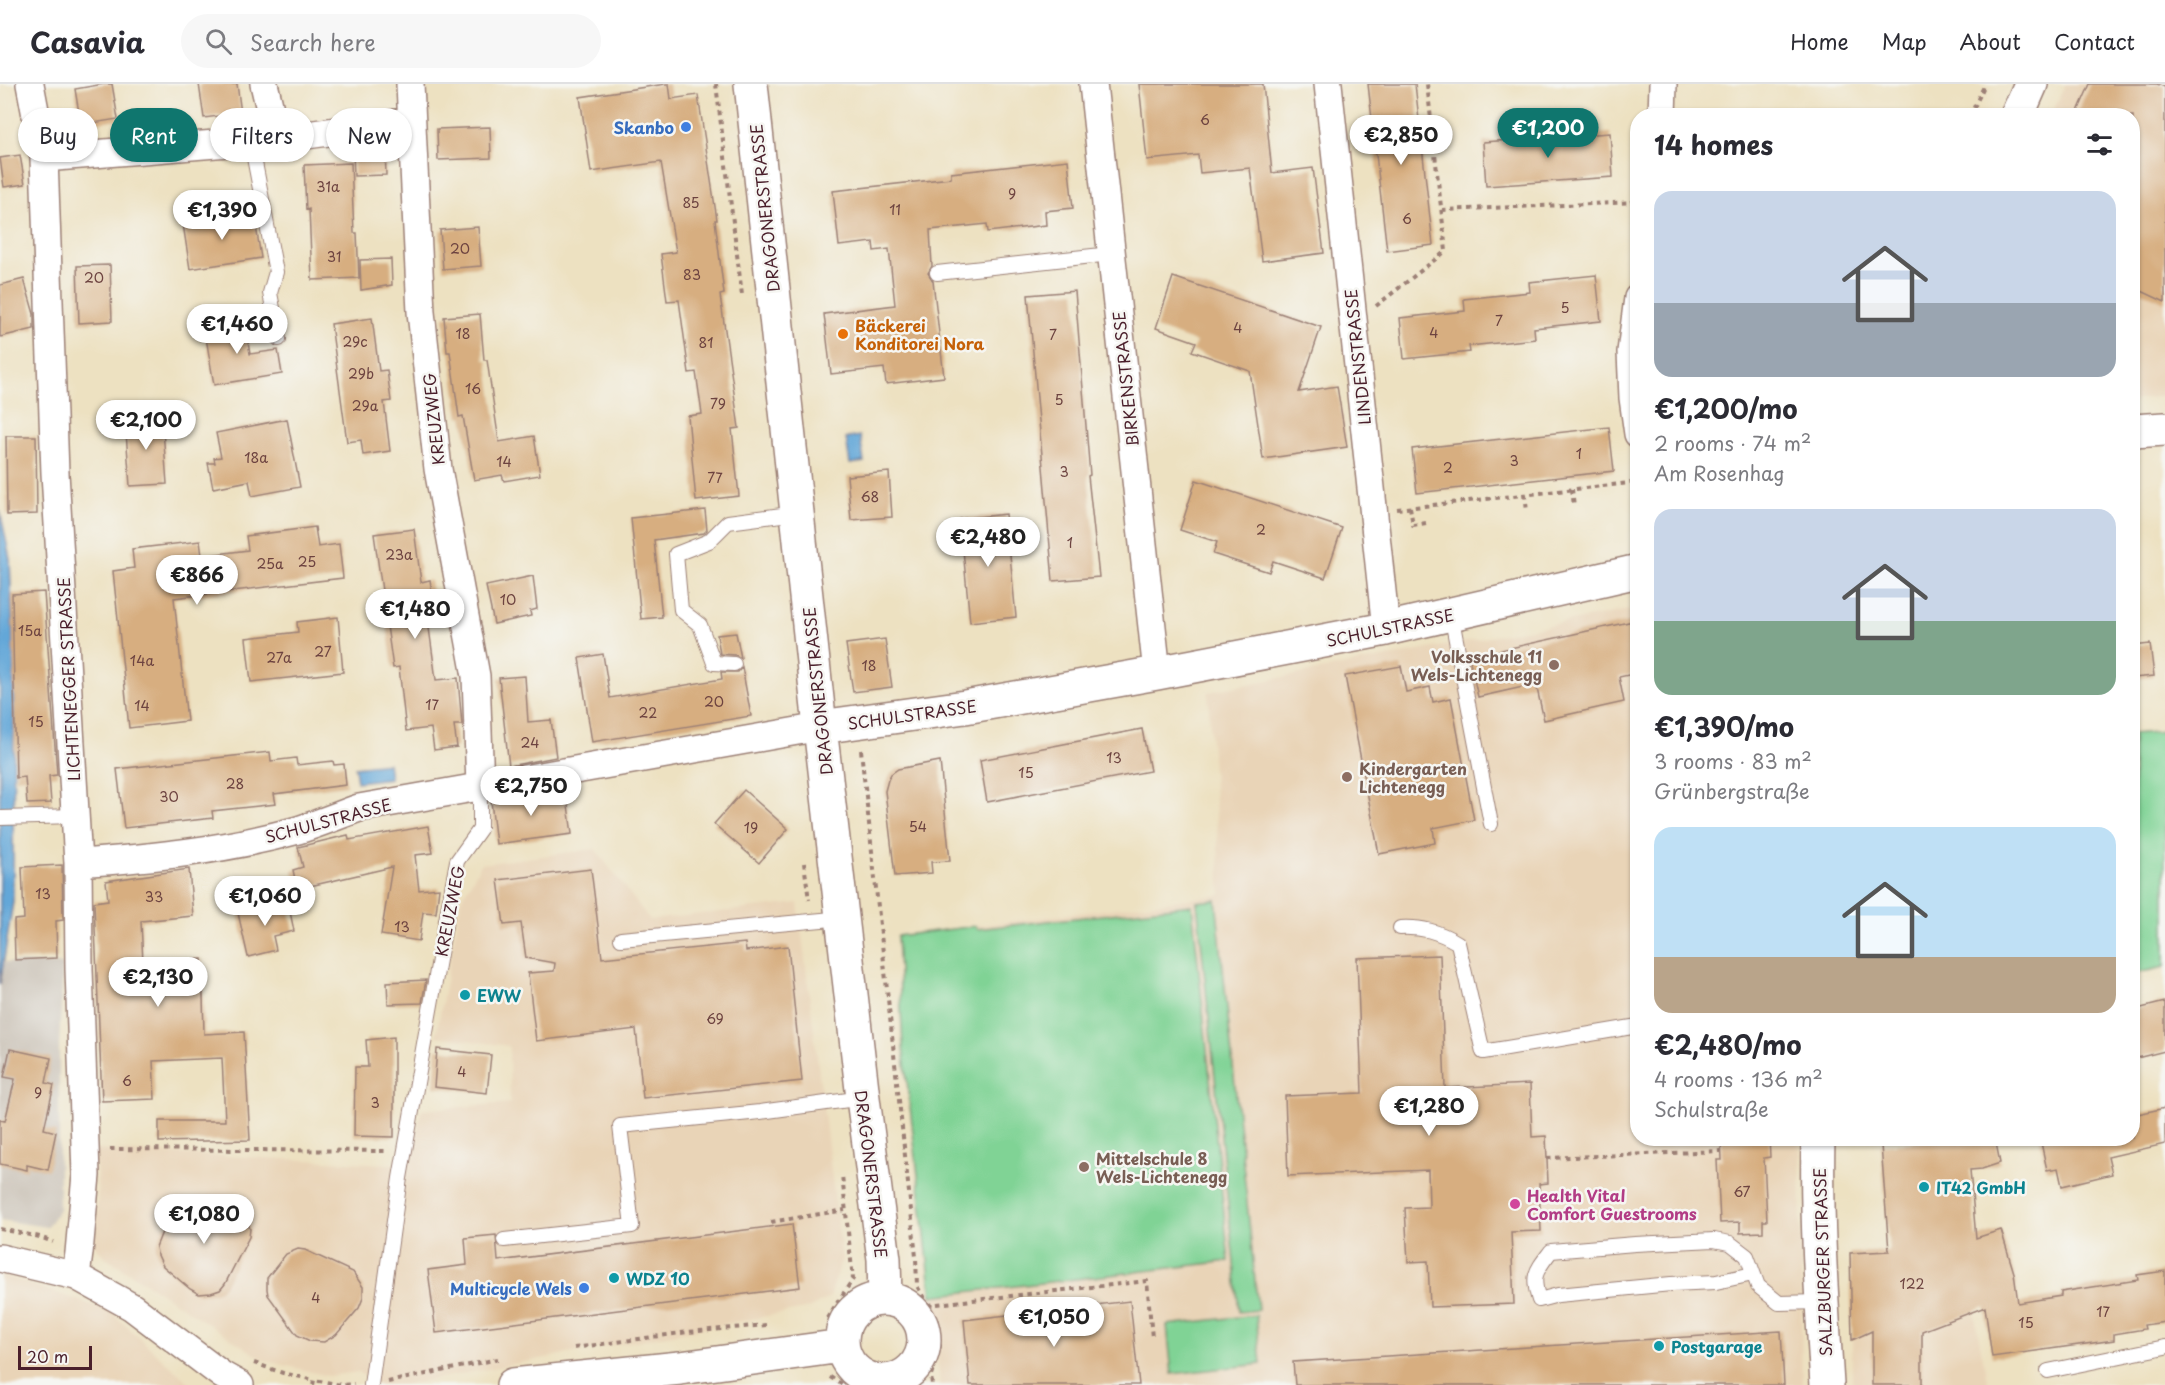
<!DOCTYPE html>
<meta charset="utf-8">
<style>
:root{--surface:#fff;--page:#f7f7f7;--text:#2b2b33;--muted:#7c7c81;--line:#e1e1e2;--accent:#0f766e}
body{margin:0;font-family:"Playpen Sans",sans-serif;background:var(--page);color:var(--text);height:100vh;display:flex;flex-direction:column;font-size:22px;white-space:nowrap}
*{box-sizing:border-box;margin:0}
p{font-size:20px;color:var(--muted)}
.icon{flex:none;width:33px;height:33px;fill:none;stroke:currentColor;stroke-width:2;stroke-linecap:round;stroke-linejoin:round}
.map{position:relative;flex:1;overflow:hidden}
.sheet{position:absolute;left:1630px;top:24px;width:510px;height:1038px;display:flex;flex-direction:column;background:var(--surface);border-radius:24px;box-shadow:0 2px 4px #0004}
.sheet>*{flex:none}
.banner{position:absolute;left:18px;top:24px;width:570px;height:54px;display:flex;gap:12px}
.scale{position:absolute;left:18px;bottom:15px;width:74px;box-sizing:border-box;padding-left:6px;border:3px solid #4a1f2b;border-top:0;font-size:16px;line-height:21px;white-space:nowrap;color:#4a1f2b;-webkit-text-stroke:4px #f6f6f2;paint-order:stroke}
.price{position:absolute;translate:-50% -51px;padding:0 14px;border-radius:21px;background:#fff;color:#222;font-size:20px;line-height:39px;filter:drop-shadow(0 2px 3px #0008)}
.price::after{content:'';position:absolute;left:50%;top:36px;width:18px;height:14px;margin-left:-9px;background:inherit;clip-path:polygon(0 0,100% 0,50% 100%)}
.price.active{background:var(--accent);color:#fff}
ul{padding:0;list-style:none}
li{display:grid;align-content:center;gap:12px;height:318px;padding:0 24px}
li span{display:grid;place-items:center;height:186px;border-radius:18px;color:#555}
li>.icon{margin-inline-start:auto}
span .icon{width:108px;height:108px;fill:#fffc;stroke-width:1}
li b{font-size:26px}
h2{display:flex;justify-content:space-between;align-items:center;height:72px;padding:0 24px;font-size:26px}
.pill{padding:0 21px;border-radius:27px;background:var(--surface);box-shadow:0 2px 4px #0004;font-size:21px;line-height:54px}
.pill.active{background:var(--accent);color:#fff}
header{display:flex;align-items:center;gap:36px;box-sizing:border-box;height:84px;padding:0 30px;background:var(--surface);border-bottom:2px solid var(--line)}
header strong{font-size:28px}
nav{display:flex;gap:33px;margin-inline-start:auto;font-size:21px}
.search{width:420px;height:54px;background:var(--page);display:flex;align-items:center;gap:15px;box-sizing:border-box;padding:0 21px;border-radius:33px;color:var(--muted);font-size:22px}
.map>svg:first-child{display:block}
</style>
<header>
<strong>Casavia</strong>
<div class="search"><svg class="icon" aria-label="search" viewBox="0 0 24 24"><circle cx="10" cy="10" r="6"/><path d="M15 15l6 6"/></svg>Search here</div>
<nav><a>Home</a><a>Map</a><a>About</a><a>Contact</a></nav>
</header>
<div class="map">
<svg width="2165" height="1301" viewBox="0 0 2165 1301">
<rect width="100%" height="100%" fill="#f6f6f2"/>
<filter id="ink" filterUnits="userSpaceOnUse"><feTurbulence type="fractalNoise" baseFrequency=".0167" numOctaves="2"/><feDisplacementMap in="SourceGraphic" scale="12" xChannelSelector="R" yChannelSelector="G"/><feConvolveMatrix kernelMatrix="1 2 1 2 8 2 1 2 1" color-interpolation-filters="sRGB"/></filter>
<filter id="wash" filterUnits="userSpaceOnUse"><feTurbulence type="fractalNoise" baseFrequency=".008" numOctaves="4" result="noise"/><feDisplacementMap in="SourceGraphic" scale="24" xChannelSelector="R" yChannelSelector="G"/><feGaussianBlur stdDeviation="1.35" result="paint"/><feColorMatrix in="noise" values="0 0 0 0 0 0 0 0 0 0 0 0 0 0 0 0 0 1.4 0 .05"/><feComposite in="paint" operator="in"/></filter>
<g filter="url(#wash)">
<rect width="100%" height="100%" fill="#ede1c1"/>
<path fill="#e9d4b7" d="M2065,0H2165V311L2133,317V32H2051Z
M1638,524V1054L1800,1055L1802,1301H940L931,1203L903,963L897,852L1221,811L1208,608Z
M595,765L650,836L798,819L842,1175L830,1213L810,1224L403,1301H377L358,1288L328,1292L264,1276L104,1172L94,1161L98,1111L95,1066L408,1081L422,1026L510,1019L509,962L436,952L461,816L481,780Z
M0,1190L110,1227L191,1301H0Z
M1970,1208L1988,1301H1852V1256Z"/>
<path fill="#cbc3b8" d="M0,878L63,880L59,961V1125L47,1143L0,1136Z"/>
<path fill="#80d395" stroke="#657960" stroke-width="1.5" d="M2165,647V883L2133,890V650Z
M1216,816L1258,1226L1239,1228L1197,818Z
M1192,821L1229,1177L932,1212L903,963L897,852L976,842L977,845Z
M1256,1231L1261,1280L1172,1290L1167,1241Z"/>
<path fill="#63a7d8" stroke="#566382" stroke-width="1.5" d="M860,352L864,378L850,380L846,354Z
M0,426L10,475L14,583L13,818L0,900Z
M388,679L390,694L357,698L355,683Z"/>
<g id="blocks">
<path fill="#d7ae80" d="M104,0H112L118,35L81,41L75,5Z
M199,0H237L241,29L204,34Z
M666,0H669L671,15L698,11L717,136H715L724,210L720,211L739,344L732,345L739,412L696,417L688,332L702,330L696,288L689,289L679,216L667,217L661,170L676,168L661,78L591,88L580,13Z
M1139,0H1263L1272,89L1313,84L1324,169L1262,177L1250,84L1200,89L1198,71L1147,76Z
M1368,0H1415L1433,161L1387,167Z
M2090,0H2157L2165,3V218L2133,203V32H2076Z
M490,43L491,74L438,76L437,45Z
M1610,49L1613,93L1486,102L1483,58Z
M385,66L386,91L354,92L353,68Z
M20,71L25,100L4,103L0,74Z
M1068,76L1073,124L1045,127L1046,141L988,148L987,140L930,146L932,182L928,189L933,197L944,293L886,300L884,284L831,290L824,230L895,221L889,165L874,167L873,158L839,162L833,107L951,94V89Z
M351,79L354,149H357L359,194L312,196L309,125L306,126L304,81Z
M254,129L261,174L190,185L183,140Z
M478,143L481,182L443,185L440,146Z
M391,175L392,201L361,206L360,176Z
M110,181L112,237L79,239L77,182Z
M1596,191L1601,237L1534,244L1535,255L1469,262L1470,268L1404,275L1400,234L1465,227L1464,215L1530,208L1529,198Z
M1173,193L1321,243L1299,308L1337,302L1347,363L1263,375L1250,287L1192,267L1196,258L1156,244Z
M24,195L34,230V245L0,253V201Z
M1075,207L1090,391L1088,392L1099,493L1053,497L1028,211Z
M480,230L484,276H487L499,358L534,352L540,391L504,397L502,391L474,396L463,332L459,333L450,268H447L444,233Z
M372,234L379,287L387,286L391,317L384,318L390,367L363,371L361,356L347,358L331,240Z
M244,236L250,270L278,266L282,290L214,301L204,242Z
M162,332L167,400L130,402L125,335Z
M287,335L300,403L252,412L249,397L213,404L208,379H215L214,374L221,373L216,349Z
M1609,343L1614,387L1417,409L1412,365Z
M6,352H36L37,430L7,431Z
M889,388L892,433L851,436L847,392Z
M1196,396L1342,444L1325,494L1273,477L1269,488L1213,470L1217,458L1180,446Z
M705,426L707,446L704,449L654,456L662,533L641,535L631,434Z
M1006,430L1016,533L970,538L960,435Z
M315,443L318,463L339,460L343,494L174,514L187,637L129,644L113,487L134,484L132,465L200,457L202,472L248,466L246,452Z
M414,445L421,498L430,496L435,528L427,529L436,596L458,594L462,641H454L457,663L434,666L431,644L406,647L399,583L393,584L374,450Z
M533,492L537,525L530,527L531,532L494,540L486,502Z
M44,508L57,691L49,692L51,719L27,720L25,693L16,694L12,510Z
M338,533L343,588L251,598L246,554L298,548L297,538Z
M1638,536V589L1619,593L1624,618L1544,636L1536,600L1478,613L1469,573Z
M736,549L741,574L735,571L720,570L717,551Z
M885,555L892,603L853,608L846,560Z
M2150,560L2154,592L2133,594V562Z
M603,570L610,614L722,595L721,588H738L742,583L751,632L592,658L579,574Z
M1401,582L1406,608L1430,603L1433,618L1451,614L1474,736L1433,744L1435,759L1379,770L1345,592Z
M525,592L528,638L551,636L556,673L509,682L499,594Z
M1142,645L1150,687L987,718L980,676Z
M270,668L271,677L296,674L297,681L333,677L334,681L344,680L346,701L274,710L276,720L212,727L213,734L124,744L117,685Z
M940,677L950,777L931,778L932,789L895,792L885,707L888,696L891,690L898,685Z
M560,705V707H566L572,750L496,760L491,717Z
M744,706L788,745L759,779L714,740Z
M428,742L433,769L415,771L419,806L439,804L436,829L423,828L419,857L381,851L392,783L297,805L293,786L303,783L298,763L348,751L349,756Z
M62,781L63,836L56,837L57,874L15,876L14,836L24,835L22,783Z
M189,785L193,832L141,837L143,879L202,875L204,950L244,948L250,1056L159,1058V1037H225L222,974L153,977L155,1015L102,1017L94,818L108,816L106,797Z
M591,785L602,874L745,859L746,867L788,862L802,997L643,1014L636,945L536,957L528,889L554,887L555,879L526,874L521,839L504,841L498,796Z
M288,818L294,847L273,852L276,866L248,873L238,829Z
M1440,871L1445,1004L1530,1000L1532,1053L1546,1052L1548,1099L1539,1100L1541,1147L1511,1148L1514,1220L1430,1223L1428,1177L1408,1178L1405,1124L1429,1123L1428,1086L1288,1092L1285,1012L1362,1009L1357,874Z
M426,896L422,919L388,920L387,898Z
M2165,918V967L2133,975V926Z
M394,953V1053L354,1052L355,983H368L366,956Z
M10,965L51,974L46,999L54,1001L44,1045L56,1048L48,1086L27,1081V1086L0,1080V1036L5,1037L15,995L4,993Z
M437,965L491,971L487,1009L434,1003Z
M2165,1024V1060L2108,1073L2112,1090L2062,1102L2058,1084L2047,1086L2040,1054H2133V1031Z
M1721,1054H1769L1770,1073L1764,1074L1767,1137H1763V1148L1740,1149V1138L1720,1139L1717,1076H1722Z
M1964,1054H1995L2000,1079L1982,1085L1970,1086L1976,1154L2001,1146L2014,1189L2018,1219L2061,1212V1208L2138,1196L2137,1191L2165,1187V1238L2144,1241L2145,1245L2114,1250V1256L1992,1273L1985,1223L1922,1247V1301H1872V1247L1852,1256L1850,1169L1889,1167L1881,1061Z
M211,1113L225,1117L246,1134L250,1145L249,1153L225,1200L220,1206L211,1209L199,1210L190,1205L163,1182L157,1169L156,1163L164,1143L204,1115Z
M792,1140L800,1203L436,1249L428,1186L467,1181L465,1154L496,1151L498,1177Z
M298,1165L305,1166L353,1188L363,1203V1214L359,1224L336,1251L324,1258L310,1257L297,1251L268,1211L267,1205V1194L286,1170Z
M1130,1217L1139,1301H970L964,1236Z
M1781,1247L1784,1301H1295L1293,1278Z"/>
</g>
</g>
<g filter="url(#ink)">
<use href="#blocks" fill-opacity="0" stroke="#9c8076" stroke-width="1.5"/>
<g fill="none" stroke-linecap="round" stroke-linejoin="round">
<defs>
<path id="lane" d="M251,58L276,188L270,209L279,255
M937,189L1111,170
M1451,530L1491,740
M734,580L714,579L700,541L681,526L676,470L709,457L728,438L797,429
M0,734L76,732
M1400,844C1422,843 1438,847 1458,859L1483,968L1638,942
M621,855L843,834
M504,1156L632,1142L620,1042L760,1028L863,1014
M1753,1190L1716,1198L1671,1200L1558,1211L1539,1216C1531,1191 1536,1187 1551,1167L1635,1160L1714,1156L1730,1159L1747,1172L1758,1202L1779,1219L1820,1218
M2048,1287L2165,1263
M371,1301L400,1094L445,842L457,777L480,745V702"/>
<path id="street" d="M30,0L44,74L55,389L78,779L79,885L86,1091L79,1169L76,1192
M264,0L277,55
M410,0L421,228L438,385L476,592L480,702
M1093,0L1157,589
M1328,0L1386,545
M1662,32L1663,0
M44,74L277,55L410,37
M1638,214L1631,268L1633,314L1638,350
M78,779C152,774 226,766 298,746C318,740 339,731 359,724L820,643
M0,1174L76,1192L132,1223L222,1291L240,1301"/>
<path id="secondary" d="M751,0L820,643L863,1014L884,1175L885,1214
M2133,347L2165,345
M820,643L965,623L1157,589L1386,545L1638,487
M842 1256a41 41 0 1 1 82 0a41 41 0 1 1-82 0Z
M513,1301L680,1284L842,1262"/>
<path id="primary" d="M2017,32L2031,0
M1818,1054C1816,1137 1822,1219 1827,1301"/>
</defs>
<use href="#lane" stroke="#9c8076" stroke-width="16"/>
<use href="#street" stroke="#9c8076" stroke-width="30"/>
<use href="#secondary" stroke="#9c8076" stroke-width="36"/>
<use href="#primary" stroke="#9c8076" stroke-width="36"/>
<path stroke="#9c8076" stroke-width="4" stroke-dasharray="4.5 4.5" stroke-linecap="butt" d="M716,0L742,211
M1970,32L1985,0
M1442,126L1638,118
M1376,222L1446,167L1427,0
M1572,405L1574,422
M1525,410L1527,427
M1410,423L1413,441L1426,439
M1397,425L1638,398
M861,666L916,1173L917,1202L937,1237L940,1262L931,1291L932,1301
M804,779L809,816
M110,1065L387,1067
M1547,1074L1721,1067
M771,1138L845,1126
M0,1145L40,1153L53,1158
M928,1221L1147,1197L1152,1254
M827,1234L853,1195L842,1091
M574,1264L688,1248L766,1241
M254,1279L283,1289L314,1296
M830,1293L843,1301
M388,1298L498,1275
M313,1301L314,1296L342,1301L354,1300"/>
<use href="#lane" stroke="#fff" stroke-width="14"/>
<use href="#street" stroke="#fff" stroke-width="27"/>
<use href="#secondary" stroke="#fff" stroke-width="33"/>
<use href="#primary" stroke="#fff" stroke-width="33"/>
</g>
</g>
<g fill="#3f7fe0" stroke="#f6f6f2" stroke-width="2">
<circle cx="686" cy="43" r="6"/>
<circle cx="584" cy="1204" r="6"/>
</g>
<circle fill="#e8710a" stroke="#f6f6f2" stroke-width="2" cx="843" cy="250" r="6"/>
<g fill="#8d6e63" stroke="#f6f6f2" stroke-width="2">
<circle cx="1554" cy="581" r="6"/>
<circle cx="1347" cy="693" r="6"/>
<circle cx="1084" cy="1083" r="6"/>
</g>
<g fill="#0f9aa8" stroke="#f6f6f2" stroke-width="2">
<circle cx="465" cy="911" r="6"/>
<circle cx="1924" cy="1103" r="6"/>
<circle cx="614" cy="1194" r="6"/>
<circle cx="1659" cy="1262" r="6"/>
</g>
<circle fill="#d1479c" stroke="#f6f6f2" stroke-width="2" cx="1515" cy="1120" r="6"/>
<g text-anchor="middle" dominant-baseline="central" stroke-width="5" stroke-linejoin="round" paint-order="stroke">
<g font-size="14" fill="#6d4340">
<text x="1205" y="35">6</text>
<text x="328" y="102">31a</text>
<text x="1012" y="109">9</text>
<text x="691" y="118">85</text>
<text x="895" y="125">11</text>
<text x="1407" y="134">6</text>
<text x="460" y="164">20</text>
<text x="334" y="172">31</text>
<text x="692" y="190">83</text>
<text x="94" y="193">20</text>
<text x="1565" y="223">5</text>
<text x="1499" y="236">7</text>
<text x="1238" y="243">4</text>
<text x="1434" y="248">4</text>
<text x="463" y="249">18</text>
<text x="1053" y="250">7</text>
<text x="355" y="257">29c</text>
<text x="706" y="258">81</text>
<text x="361" y="289">29b</text>
<text x="473" y="304">16</text>
<text x="1059" y="315">5</text>
<text x="718" y="319">79</text>
<text x="365" y="321">29a</text>
<text x="1579" y="369">1</text>
<text x="256" y="373">18a</text>
<text x="1514" y="376">3</text>
<text x="504" y="377">14</text>
<text x="1448" y="383">2</text>
<text x="1064" y="387">3</text>
<text x="715" y="393">77</text>
<text x="870" y="412">68</text>
<text x="1261" y="445">2</text>
<text x="1070" y="458">1</text>
<text x="399" y="470">23a</text>
<text x="307" y="477">25</text>
<text x="270" y="479">25a</text>
<text x="508" y="515">10</text>
<text x="30" y="546">15a</text>
<text x="323" y="567">27</text>
<text x="279" y="573">27a</text>
<text x="142" y="576">14a</text>
<text x="869" y="581">18</text>
<text x="714" y="617">20</text>
<text x="432" y="620">17</text>
<text x="142" y="621">14</text>
<text x="648" y="628">22</text>
<text x="36" y="637">15</text>
<text x="530" y="658">24</text>
<text x="1114" y="673">13</text>
<text x="1026" y="688">15</text>
<text x="235" y="699">28</text>
<text x="169" y="712">30</text>
<text x="918" y="742">54</text>
<text x="751" y="743">19</text>
<text x="43" y="809">13</text>
<text x="154" y="812">33</text>
<text x="402" y="842">13</text>
<text x="715" y="934">69</text>
<text x="462" y="987">4</text>
<text x="127" y="996">6</text>
<text x="38" y="1008">9</text>
<text x="375" y="1018">3</text>
<text x="1742" y="1107">67</text>
<text x="1912" y="1199">122</text>
<text x="316" y="1213">4</text>
<text x="2103" y="1227">17</text>
<text x="2026" y="1238">15</text>
</g>
<g font-size="16" font-weight="bold" fill="#366cbe" stroke="#f6f6f2" text-anchor="end">
<text x="674" y="43">Skanbo</text>
<text x="572" y="1204">Multicycle Wels</text>
</g>
<g font-size="16" fill="#4a1f2b" stroke="#f6f6f2">
<text transform="translate(764 124) rotate(-96)">DRAGONERSTRASSE</text>
<text transform="translate(1357 273) rotate(-96)">LINDENSTRASSE</text>
<text transform="translate(1125 295) rotate(-96)">BIRKENSTRASSE</text>
<text transform="translate(433 335) rotate(-96)">KREUZWEG</text>
<text transform="translate(1390 543) rotate(-12)">SCHULSTRASSE</text>
<text transform="translate(68 595) rotate(-93)">LICHTENEGGER STRASSE</text>
<text transform="translate(817 607) rotate(-96)">DRAGONERSTRASSE</text>
<text transform="translate(912 630) rotate(-8)">SCHULSTRASSE</text>
<text transform="translate(328 736) rotate(-15)">SCHULSTRASSE</text>
<text transform="translate(449 827) rotate(-79)">KREUZWEG</text>
<text transform="translate(872 1090) rotate(83)">DRAGONERSTRASSE</text>
<text transform="translate(1822 1178) rotate(-92)">SALZBURGER STRASSE</text>
</g>
<g font-size="16" font-weight="bold" fill="#c56008" stroke="#f6f6f2" text-anchor="start">
<text x="855" y="241">Bäckerei<tspan x="855" dy="18">Konditorei Nora</tspan></text>
</g>
<g font-size="16" font-weight="bold" fill="#785e54" stroke="#f6f6f2" text-anchor="start">
<text x="1542" y="572" text-anchor="end">Volksschule 11<tspan x="1542" dy="18">Wels-Lichtenegg</tspan></text>
<text x="1359" y="684">Kindergarten<tspan x="1359" dy="18">Lichtenegg</tspan></text>
<text x="1096" y="1074">Mittelschule 8<tspan x="1096" dy="18">Wels-Lichtenegg</tspan></text>
</g>
<g font-size="16" font-weight="bold" fill="#0d838f" stroke="#f6f6f2" text-anchor="start">
<text x="477" y="911">EWW</text>
<text x="1936" y="1103">IT42 GmbH</text>
<text x="626" y="1194">WDZ 10</text>
<text x="1671" y="1262">Postgarage</text>
</g>
<g font-size="16" font-weight="bold" fill="#b23c85" stroke="#f6f6f2" text-anchor="start">
<text x="1527" y="1111">Health Vital<tspan x="1527" dy="18">Comfort Guestrooms</tspan></text>
</g>
</g>
</svg>
<div class="scale">20 m</div>
<b class="price active" style="left:1548px;top:75px">€1,200</b>
<b class="price" style="left:1401px;top:82px">€2,850</b>
<b class="price" style="left:222px;top:157px">€1,390</b>
<b class="price" style="left:237px;top:271px">€1,460</b>
<b class="price" style="left:146px;top:367px">€2,100</b>
<b class="price" style="left:988px;top:484px">€2,480</b>
<b class="price" style="left:197px;top:522px">€866</b>
<b class="price" style="left:415px;top:556px">€1,480</b>
<b class="price" style="left:531px;top:733px">€2,750</b>
<b class="price" style="left:265px;top:843px">€1,060</b>
<b class="price" style="left:158px;top:924px">€2,130</b>
<b class="price" style="left:1429px;top:1053px">€1,280</b>
<b class="price" style="left:204px;top:1161px">€1,080</b>
<b class="price" style="left:1054px;top:1264px">€1,050</b>
<div class="banner">
<a class="pill">Buy</a>
<a class="pill active">Rent</a>
<a class="pill">Filters</a>
<a class="pill">New</a>
</div>
<section class="sheet">
<h2>14 homes<svg class="icon" aria-label="filters" viewBox="0 0 24 24"><path d="M4 7h16M4 17h16"/><circle cx="9" cy="7" r="2"/><circle cx="15" cy="17" r="2"/></svg></h2>
<ul>
<li><span style="background:linear-gradient(#c9d6e8 60%,#9aa5b1 0)"><svg class="icon" aria-label="home" viewBox="0 0 24 24"><path d="M3 11l9-7 9 7M6 9v11h12V9"/></svg></span><div><b>€1,200/mo</b><p>2 rooms · 74 m²</p><p>Am Rosenhag</p></div></li>
<li><span style="background:linear-gradient(#c9d6e8 60%,#7fa58c 0)"><svg class="icon" aria-label="home" viewBox="0 0 24 24"><path d="M3 11l9-7 9 7M6 9v11h12V9"/></svg></span><div><b>€1,390/mo</b><p>3 rooms · 83 m²</p><p>Grünbergstraße</p></div></li>
<li><span style="background:linear-gradient(#bfe0f5 70%,#b9a48a 0)"><svg class="icon" aria-label="home" viewBox="0 0 24 24"><path d="M3 11l9-7 9 7M6 9v11h12V9"/></svg></span><div><b>€2,480/mo</b><p>4 rooms · 136 m²</p><p>Schulstraße</p></div></li>
</ul>
</section>
</div>
